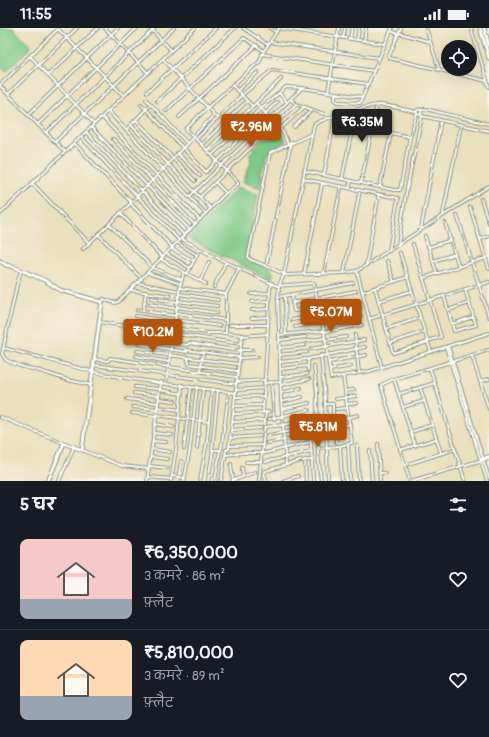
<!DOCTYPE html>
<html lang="hi">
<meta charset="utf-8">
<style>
:root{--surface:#171b24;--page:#20242c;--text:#f1f3f6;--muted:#9ea1a6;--line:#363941;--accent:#b45309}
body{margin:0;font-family:Pangolin,"Playpen Sans Deva",sans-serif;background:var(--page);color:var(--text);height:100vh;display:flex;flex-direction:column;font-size:15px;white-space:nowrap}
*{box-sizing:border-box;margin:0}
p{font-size:13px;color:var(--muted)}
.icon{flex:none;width:22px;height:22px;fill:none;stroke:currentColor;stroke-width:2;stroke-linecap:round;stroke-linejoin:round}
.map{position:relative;height:453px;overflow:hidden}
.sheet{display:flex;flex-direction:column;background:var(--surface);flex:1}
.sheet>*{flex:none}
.tools{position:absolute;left:441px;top:12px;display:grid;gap:8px}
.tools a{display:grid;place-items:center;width:36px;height:36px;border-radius:50%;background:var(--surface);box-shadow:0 4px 16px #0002;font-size:20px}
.price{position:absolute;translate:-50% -34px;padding:0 9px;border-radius:4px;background:var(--accent);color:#fff;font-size:13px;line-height:26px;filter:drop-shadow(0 1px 2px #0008)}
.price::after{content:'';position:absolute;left:50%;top:24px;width:12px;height:9px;margin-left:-6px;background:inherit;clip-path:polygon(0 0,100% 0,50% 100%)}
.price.selected{background:#222;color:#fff}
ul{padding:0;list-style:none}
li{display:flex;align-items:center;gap:12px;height:100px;padding:0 20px}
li+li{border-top:1px solid var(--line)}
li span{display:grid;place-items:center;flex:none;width:112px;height:80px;border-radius:8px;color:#555}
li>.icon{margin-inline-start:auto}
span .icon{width:48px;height:48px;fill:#fffc;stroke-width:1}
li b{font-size:17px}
h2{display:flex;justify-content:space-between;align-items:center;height:48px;padding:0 20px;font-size:17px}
.status{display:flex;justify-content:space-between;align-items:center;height:28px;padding:0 20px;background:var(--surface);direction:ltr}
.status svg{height:11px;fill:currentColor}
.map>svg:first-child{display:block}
</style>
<div class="status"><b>11:55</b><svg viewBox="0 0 49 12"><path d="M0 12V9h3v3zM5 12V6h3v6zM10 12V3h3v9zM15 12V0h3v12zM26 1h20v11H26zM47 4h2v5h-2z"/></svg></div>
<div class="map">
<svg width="489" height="453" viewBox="0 0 489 453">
<rect width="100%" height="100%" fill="#f7f3e8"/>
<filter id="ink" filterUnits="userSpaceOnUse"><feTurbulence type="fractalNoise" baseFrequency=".025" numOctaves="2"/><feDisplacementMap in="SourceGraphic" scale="8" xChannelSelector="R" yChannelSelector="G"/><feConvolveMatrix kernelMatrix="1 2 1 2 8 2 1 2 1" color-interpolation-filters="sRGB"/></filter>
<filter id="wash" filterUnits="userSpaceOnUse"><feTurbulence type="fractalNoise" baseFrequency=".012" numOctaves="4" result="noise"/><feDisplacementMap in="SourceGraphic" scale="16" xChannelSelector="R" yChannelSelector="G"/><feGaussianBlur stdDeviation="0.9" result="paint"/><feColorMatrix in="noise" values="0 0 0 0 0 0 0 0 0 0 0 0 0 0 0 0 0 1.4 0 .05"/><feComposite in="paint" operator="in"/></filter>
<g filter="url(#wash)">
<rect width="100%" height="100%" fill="#eae0bd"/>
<path fill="#7dc988" stroke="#4e835e" d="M0,0H13L31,19L6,44L0,38Z
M282,105L286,113L266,126L265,137L261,146H263L261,160L243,154L251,134L250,125L264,110L271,111L278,106Z
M238,159L258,166L246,229L271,242L273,245L272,252L187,210Z"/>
</g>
<g filter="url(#ink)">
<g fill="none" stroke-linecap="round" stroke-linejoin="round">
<defs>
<path id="street" d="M105,0L148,45
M150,0L171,22
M243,0L268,17
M270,0L276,4
M279,0L385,16
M401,0L389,28V30L487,53
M426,0L439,41
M471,0L489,59
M58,1L124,68
M391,3L398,6
M399,5L430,14
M343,10L345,0
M350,11L352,0
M357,12L359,0
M364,13L366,0
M270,14L379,30
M262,26L374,43
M30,28L94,96
M163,31L218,91
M48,47L98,0
M0,57L58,1
M232,57L252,78
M0,58L65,124
M237,63L258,44
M147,64L216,0
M328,64L339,0
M279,65L287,74
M335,65V71L338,74L360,75L392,0
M8,66L77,0
M146,71L186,114
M291,71L296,76L324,86
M157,73L235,0
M256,75L283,104L288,116
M141,76L206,144L277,74
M416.5 84a2.5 2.5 0 1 1 5 0a2.5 2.5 0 1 1-5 0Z
M421,82L425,81L489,96
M108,83L206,186
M166,83L244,10L264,23
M28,87L118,0
M422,88L489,103
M102,89L200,192
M179,89L257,17
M136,92L195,153
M38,96L137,0
M131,97L211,181
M91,99L190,202
M294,99L312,82
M280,101L304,79
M372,101L410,109
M126,102L151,76
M86,104L185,208
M46,105L155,0
M312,106L270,125L248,229L249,231L287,247L344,245L357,243L489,158
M81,109L180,213
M113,111L195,197
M196,111L242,67L272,42L368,56
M55,114L174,0
M74,115L131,174
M202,116L247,73
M207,122L281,51
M177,125L200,148
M212,127L261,80L286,59L302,60L362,69
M304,143L394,162H400L410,109L417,85
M324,147L335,88
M303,151L398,170L389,223
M342,151L356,82
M32,155L89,215
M216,155L226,165
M361,155L377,77
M380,158L391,105
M349,160L351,153
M189,169L302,60
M200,169L296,76
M481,171L489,195
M130,175L173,220
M470,179L489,241
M120,185L163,230
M0,186L195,0
M443,186L461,97
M457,187L489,289
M445,195L459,239
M109,196L153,240
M421,201L441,92
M98,206L142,251
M425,208L437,246
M182,211L213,228L277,258L314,255L324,304L331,350L370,343L489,305
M480,211L489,208
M178,215L197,227
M413,216L441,309L427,313
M398,217L406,165L422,88L420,86
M429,219L451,212
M83,221L128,178L214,87
M172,221L194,233
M400,225L431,324
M167,226L190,240
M162,232L206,256
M387,233L394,254
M433,233L455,226
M366,237L379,166
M266,238L291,114
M153,240L182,252
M21,243L17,256L2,326L6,332L20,338L40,343L68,352L91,357
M357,243L382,340
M148,245L181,256
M324,245L341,158
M344,245L360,162
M187,246L200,221
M304,246L322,155
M423,250L486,230
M200,253L209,234
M138,255L179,263
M214,259L226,234
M180,260L226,266
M375,260L393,325L428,314
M131,262L170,268
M362,264L408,249
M179,266L218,272
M251,266L270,265
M292,267L294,283L358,272
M285,268L286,307
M444,268L454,303L476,297L465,261
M278,269L353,255
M151,270L178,274
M178,273L217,278
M379,273L412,263
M102,274L103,271L115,275L118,274L226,165L238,156V154L186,101L207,80L260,33L262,26L279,0
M252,274L269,273
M144,275L177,281
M292,275L356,263
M177,279L217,285
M137,282L176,288
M252,282L269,281
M448,282L469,275
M143,283L146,264
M176,285L226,292
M136,288L175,294
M252,290L268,289
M369,291L489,254
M175,292L220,298
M292,292L360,280
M99,294L241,316
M146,296L208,305H226L243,307
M452,296L473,289
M230,297H268
M295,299L361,288
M386,301L420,290
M324,304L362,297
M226,305V266L239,240
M279,307L323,303
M355,307L359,345
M139,310L187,317L189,315L240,323
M279,312L306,309
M326,312L346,309
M307,313L325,310
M390,315L424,304
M138,316L187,324L186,322L239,329
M448,318L489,450
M446,319L487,453
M3,320C39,328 73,340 109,347C151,355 194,359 236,365
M279,320L305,317
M311,321L364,312
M240,322H252
M137,323L238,336
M279,327L307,324
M321,327L325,372L328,453
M136,328L169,334
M472,328L489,381
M239,330L258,329
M94,331L108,333L110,330L236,349
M188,331L189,336L237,343
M308,331V342
M280,334L308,331L365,319
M329,334L366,327
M94,337L236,356
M314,338L317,364L318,425L321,453
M430,340L465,453
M280,341L308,338
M330,342L351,338
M200,343L203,325
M281,349L307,346
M394,351L415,418
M481,353L489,351
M236,354L264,352
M271,354L274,391
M166,355L180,258L184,244
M264,355L280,354
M281,357L309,351
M135,359L160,361
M420,359L441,425
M160,362L182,366
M218,362L212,422H221L229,364
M236,362L264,360
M345,363L354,362
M134,365L159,368
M281,365L301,360
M399,366L435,355
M236,369L264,368
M127,371L158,375
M159,371L175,373
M336,371L356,368
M281,374L302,369
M325,376H333V401
M347,376L357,375
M235,378L263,377
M133,379L157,381
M157,379L180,382
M403,379L424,373
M282,381L309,375
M336,381L347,380
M263,384L270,261L272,255
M132,385L156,388
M234,386L269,384
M156,387L209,394
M0,389L64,415
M269,391L309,382
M338,392L358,387
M233,394L265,392
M155,396L173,399
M265,399L283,397L310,391
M336,400V414
M231,402L261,400
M310,402L336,400L350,396
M411,404L432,397
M154,405L172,407
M269,407L310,400L313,453
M230,410L260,408
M153,413L166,414
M267,415L310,407
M348,416L350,453
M378,416L380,453
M229,418L263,417
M340,418L342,453
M357,418L359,453
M197,420L203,360
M318,420L340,418L352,415L343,348
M152,421L170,424
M184,421L191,359
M82,422L122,438L149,441
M400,422L436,411
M370,423L372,453
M225,427L242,425H265L310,414
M151,429L167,431
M482,431L489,428
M305,432L306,453
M246,434H261
M265,434L311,423
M231,436L233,453
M286,437L281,371L278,269L279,258L284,246L314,97C319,91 370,77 379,77C392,77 404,82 416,84
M405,437L455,421
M150,438L168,440
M242,440L243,449
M380,445H385
M172,448L185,450
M148,449L171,451
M59,453L74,419
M147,453L161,354
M171,453L176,422L182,357
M178,453L181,433
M184,453L190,421L197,359
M200,453L207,413L212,361
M208,453L213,422
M215,453L220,422
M221,453L226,422L229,421L242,308L268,306
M232,453L255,444
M259,453L266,384
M267,453L264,446L266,443L300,433L312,432
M283,453L298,448
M410,453L381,357L394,351L489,322
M411,453L489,430"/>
<path id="secondary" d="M480,0L489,30
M484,0L489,18
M0,233L6,237L14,239L44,252L60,262L102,274L82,422L64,415L48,453"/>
</defs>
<use href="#street" stroke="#848e78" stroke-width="4"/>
<use href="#secondary" stroke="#848e78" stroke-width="5"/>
<use href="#street" stroke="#fff" stroke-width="2"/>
<use href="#secondary" stroke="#fff" stroke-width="3"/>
</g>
</g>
</svg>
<div class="tools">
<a><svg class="icon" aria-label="locate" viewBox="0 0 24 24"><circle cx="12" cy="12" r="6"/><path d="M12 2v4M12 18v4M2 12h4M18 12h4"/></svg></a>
</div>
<b class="price selected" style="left:362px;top:115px">₹6.35M</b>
<b class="price" style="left:251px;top:120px">₹2.96M</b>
<b class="price" style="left:331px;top:305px">₹5.07M</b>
<b class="price" style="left:153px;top:325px">₹10.2M</b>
<b class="price" style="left:318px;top:420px">₹5.81M</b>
</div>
<section class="sheet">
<h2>5 घर<svg class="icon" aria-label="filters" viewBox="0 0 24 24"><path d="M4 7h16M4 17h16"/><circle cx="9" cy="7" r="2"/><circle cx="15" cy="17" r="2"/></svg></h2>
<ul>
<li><span style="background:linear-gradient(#f6c9c9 75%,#9aa5b1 0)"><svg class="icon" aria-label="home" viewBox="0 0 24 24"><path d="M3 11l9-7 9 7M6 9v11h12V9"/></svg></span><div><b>₹6,350,000</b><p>3 कमरे · 86 m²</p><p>फ़्लैट</p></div><svg class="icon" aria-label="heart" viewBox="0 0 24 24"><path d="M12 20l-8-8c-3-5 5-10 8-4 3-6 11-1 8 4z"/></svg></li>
<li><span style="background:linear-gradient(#ffd9b3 70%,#9aa5b1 0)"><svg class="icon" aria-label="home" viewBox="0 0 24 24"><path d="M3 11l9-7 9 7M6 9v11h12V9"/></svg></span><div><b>₹5,810,000</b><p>3 कमरे · 89 m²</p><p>फ़्लैट</p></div><svg class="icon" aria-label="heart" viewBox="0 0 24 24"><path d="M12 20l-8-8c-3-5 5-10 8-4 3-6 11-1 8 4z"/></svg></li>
</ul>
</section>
